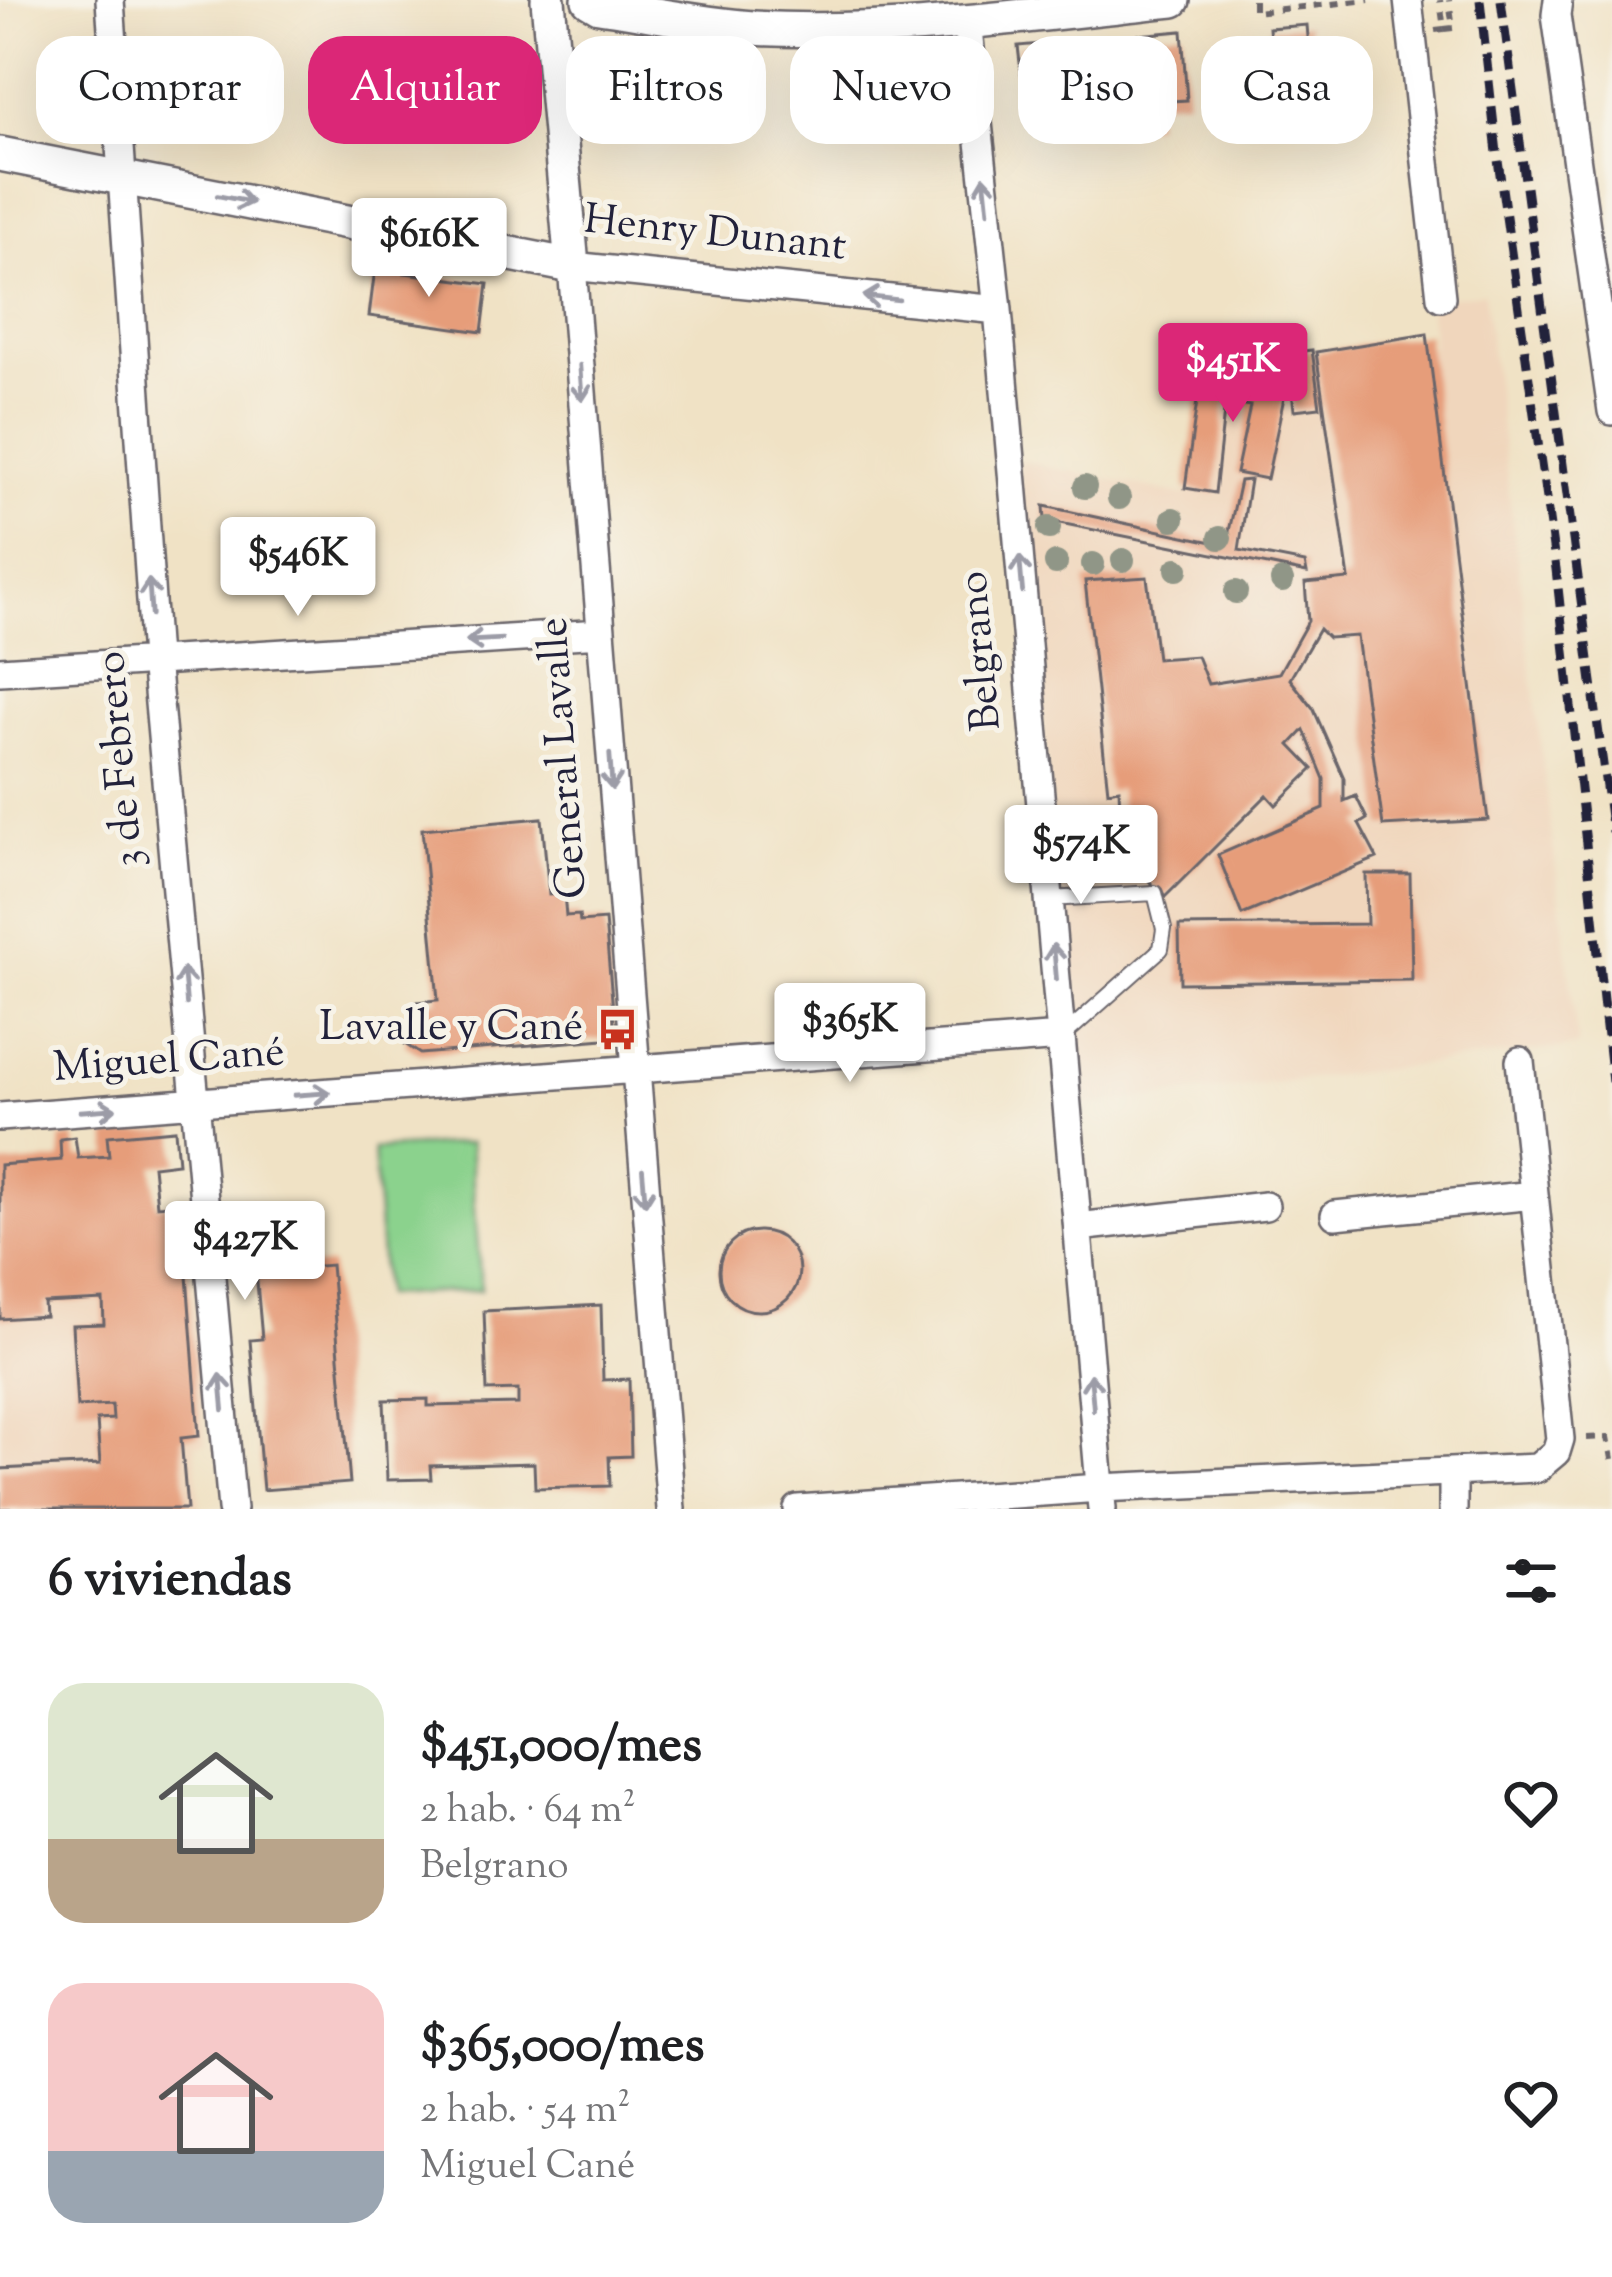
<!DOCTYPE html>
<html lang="es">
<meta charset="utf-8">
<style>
:root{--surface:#fff;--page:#f6f6f6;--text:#202124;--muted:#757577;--accent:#db2777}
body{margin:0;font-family:"Sorts Mill Goudy",serif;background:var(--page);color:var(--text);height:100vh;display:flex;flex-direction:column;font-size:45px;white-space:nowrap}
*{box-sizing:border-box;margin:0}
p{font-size:39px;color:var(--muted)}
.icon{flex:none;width:66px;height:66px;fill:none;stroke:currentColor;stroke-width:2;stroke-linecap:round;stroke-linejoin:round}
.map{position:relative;height:1509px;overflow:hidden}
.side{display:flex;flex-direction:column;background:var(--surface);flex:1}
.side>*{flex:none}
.hud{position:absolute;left:36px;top:36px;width:1542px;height:108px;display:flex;gap:24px}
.price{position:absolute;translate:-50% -102px;padding:0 27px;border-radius:12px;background:#fff;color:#222;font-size:39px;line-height:78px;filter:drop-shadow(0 3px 6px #0008)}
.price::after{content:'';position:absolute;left:50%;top:72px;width:36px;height:27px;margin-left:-18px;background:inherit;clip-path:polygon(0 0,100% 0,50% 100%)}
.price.on{background:var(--accent);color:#fff}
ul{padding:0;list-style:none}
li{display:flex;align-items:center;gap:36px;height:300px;padding:0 48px}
li span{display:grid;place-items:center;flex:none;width:336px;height:240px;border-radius:36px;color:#555}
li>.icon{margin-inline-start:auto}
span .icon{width:144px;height:144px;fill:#fffc;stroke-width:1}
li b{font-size:51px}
h2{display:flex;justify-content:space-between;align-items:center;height:144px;padding:0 48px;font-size:51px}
.tag{padding:0 42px;border-radius:36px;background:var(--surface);box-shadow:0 12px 48px #0002;font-size:42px;line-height:108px}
.tag.on{background:var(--accent);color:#fff}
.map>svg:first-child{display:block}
</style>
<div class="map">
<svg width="1612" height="1509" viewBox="0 0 1612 1509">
<rect width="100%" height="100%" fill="#f7f3e8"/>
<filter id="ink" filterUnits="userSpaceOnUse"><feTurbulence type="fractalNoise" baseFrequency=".00833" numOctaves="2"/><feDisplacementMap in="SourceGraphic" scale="24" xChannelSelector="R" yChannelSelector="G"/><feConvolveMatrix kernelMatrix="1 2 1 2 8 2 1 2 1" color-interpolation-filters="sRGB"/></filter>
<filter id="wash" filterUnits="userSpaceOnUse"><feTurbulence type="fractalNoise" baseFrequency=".004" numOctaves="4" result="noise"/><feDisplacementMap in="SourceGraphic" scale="48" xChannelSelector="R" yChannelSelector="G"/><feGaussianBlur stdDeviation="2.7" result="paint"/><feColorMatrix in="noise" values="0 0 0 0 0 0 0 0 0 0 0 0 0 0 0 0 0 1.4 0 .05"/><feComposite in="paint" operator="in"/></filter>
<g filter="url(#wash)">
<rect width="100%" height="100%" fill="#f0e2c5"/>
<path fill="#f0d6bc" d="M1484,293L1578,1046L1080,1106L1019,460L1185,496L1200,378L1265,389L1262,363L1433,348L1429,299Z
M189,1241L206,1444L195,1445L200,1504L197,1509H0V1255Z"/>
<path fill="#8bd28d" stroke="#567a64" stroke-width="3" d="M470,1143L481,1290L384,1296L373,1149Z"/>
<g id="blocks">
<path fill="#e69d7a" d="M1307,25L1312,85L1274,89L1269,28Z
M1182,31L1187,100L1153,102L1155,124L1113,128L1111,90L1024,98L1018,46Z
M928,52L945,70L946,94L869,97L867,56Z
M375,269L488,284L482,332L369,316Z
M1427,334L1488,820L1383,826L1357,636L1328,638L1319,629L1290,679L1313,708L1344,778V801L1356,796L1367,819L1359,824L1377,858L1242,915L1218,855L1324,809V779L1304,730L1290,745L1313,769L1276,805L1267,795L1165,897L1122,854L1119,789L1108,791L1085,581L1147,577L1157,659L1197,656L1208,684L1279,673L1308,621L1305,583L1349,579L1316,352Z
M1312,350L1320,407L1294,410L1291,380H1272L1271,355Z
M1202,365L1287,383L1267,479L1236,473L1250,406L1225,402L1215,493L1185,488Z
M1250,480L1239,550L1305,563L1307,573L1045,520L1044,506L1226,545L1240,481Z
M542,818L549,895L564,894L566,916L579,915L580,922L605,920L614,1022L604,1039L420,1054L405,1044L417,1002L438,1000L422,829Z
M1366,874H1410L1412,980L1180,983L1179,926L1367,924Z
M175,1130L178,1163L153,1166L157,1206L181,1204L185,1242H179L185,1249L199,1436L181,1438L187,1509H0V1469L100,1464L97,1420L113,1419L112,1405L77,1407L72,1325L104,1324L103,1300L44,1303L45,1316L0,1319V1165L61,1160L60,1139L75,1137L78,1158L109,1156L107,1136Z
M719 1271a40 40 0 1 1 80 0a40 40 0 1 1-80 0Z
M331,1265L350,1483L263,1490L250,1340L262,1339L256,1271Z
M601,1305L603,1380L629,1379L631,1456L609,1457L610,1486L535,1488L534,1463L430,1466L431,1479L387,1480L384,1400L428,1399V1406L518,1404V1390L487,1391L484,1311Z"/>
</g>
</g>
<g filter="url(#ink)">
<use href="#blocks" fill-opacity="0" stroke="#6a656b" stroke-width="3"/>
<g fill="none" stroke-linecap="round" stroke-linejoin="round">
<defs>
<path id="service" d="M1049,899L1155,893L1164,929L1161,949L1062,1037"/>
<path id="minor" d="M110,0L155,659L232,1509
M1408,0L1441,297
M1558,0L1556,15L1612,411
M967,20L998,310L1102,1509
M0,671L601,633
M0,1117L1061,1037
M1335,1215L1534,1195
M1078,1227L1265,1206
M671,1509L572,266L998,310
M798,1509L1100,1488L1537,1468L1556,1452L1560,1439L1520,1061
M1453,1509V1473"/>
<path id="tertiary" d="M589,0L599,6C649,13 701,24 753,28C892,36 1035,14 1173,0
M0,154L572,266L548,0"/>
</defs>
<use href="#service" stroke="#6a656b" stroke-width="18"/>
<use href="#minor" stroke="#6a656b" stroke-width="32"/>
<use href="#tertiary" stroke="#6a656b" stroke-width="38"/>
<path stroke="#6a656b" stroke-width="6" stroke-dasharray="9 9" stroke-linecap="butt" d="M1254,0V12L1369,0
M1444,29L1453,28L1449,0
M1435,30L1444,29L1440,0
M1587,1438L1608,1437L1612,1459"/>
<use href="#service" stroke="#fff" stroke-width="14"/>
<use href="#minor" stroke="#fff" stroke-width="27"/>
<use href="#tertiary" stroke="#fff" stroke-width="33"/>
<path stroke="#22223b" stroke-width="9" stroke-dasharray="18 9" stroke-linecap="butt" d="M1480,0L1497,153L1556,569L1612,1082
M1501,0L1612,832"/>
</g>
<g fill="#909687">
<circle cx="1085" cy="487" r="12"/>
<circle cx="1119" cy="498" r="12"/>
<circle cx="1173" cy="519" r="12"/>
<circle cx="1049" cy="528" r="12"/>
<circle cx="1220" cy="538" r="12"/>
<circle cx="1123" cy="560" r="12"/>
<circle cx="1056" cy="563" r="12"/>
<circle cx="1093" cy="564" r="12"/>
<circle cx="1177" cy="569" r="12"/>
<circle cx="1282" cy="581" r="12"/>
<circle cx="1236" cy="592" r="12"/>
</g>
<defs><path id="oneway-shaft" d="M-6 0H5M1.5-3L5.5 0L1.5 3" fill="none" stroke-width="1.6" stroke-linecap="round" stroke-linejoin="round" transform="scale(3)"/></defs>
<g stroke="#9c9ca7">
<use href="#oneway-shaft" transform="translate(986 194) rotate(-96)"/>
<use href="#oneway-shaft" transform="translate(235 199) rotate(11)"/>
<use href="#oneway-shaft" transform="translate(881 298) rotate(-174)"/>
<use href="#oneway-shaft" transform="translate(581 383) rotate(86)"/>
<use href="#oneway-shaft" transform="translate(1021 574) rotate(-95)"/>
<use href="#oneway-shaft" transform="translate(150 597) rotate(-94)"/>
<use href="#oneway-shaft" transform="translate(484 640) rotate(177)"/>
<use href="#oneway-shaft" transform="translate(611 772) rotate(86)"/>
<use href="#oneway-shaft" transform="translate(1055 962) rotate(-95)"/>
<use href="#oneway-shaft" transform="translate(185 986) rotate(-95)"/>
<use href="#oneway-shaft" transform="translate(312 1094) rotate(-4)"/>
<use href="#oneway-shaft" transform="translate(98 1110) rotate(-4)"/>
<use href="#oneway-shaft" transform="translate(644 1187) rotate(85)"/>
<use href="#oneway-shaft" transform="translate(222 1392) rotate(-95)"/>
<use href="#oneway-shaft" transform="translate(1092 1392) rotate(-95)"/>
</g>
</g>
<defs>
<symbol id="bus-bare" viewBox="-9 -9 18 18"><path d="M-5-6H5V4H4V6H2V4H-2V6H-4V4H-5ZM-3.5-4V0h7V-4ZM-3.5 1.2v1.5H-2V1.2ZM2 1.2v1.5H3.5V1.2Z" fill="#c8321e" stroke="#f7f3e8" stroke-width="2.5" paint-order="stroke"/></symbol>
</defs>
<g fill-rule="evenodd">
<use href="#bus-bare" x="588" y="1000" width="59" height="59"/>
</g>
<g text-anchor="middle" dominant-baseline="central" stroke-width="10" stroke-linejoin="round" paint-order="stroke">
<g font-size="42" fill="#22223b" stroke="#f7f3e8">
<text transform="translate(715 235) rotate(6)">Henry Dunant</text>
<text transform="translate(982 651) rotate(-95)">Belgrano</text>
<text transform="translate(565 758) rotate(-94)">General Lavalle</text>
<text transform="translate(122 759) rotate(-95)">3 de Febrero</text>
<text transform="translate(169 1062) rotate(-4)">Miguel Cané</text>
</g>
<g font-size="42" fill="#22223b" stroke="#f7f3e8" text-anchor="end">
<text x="583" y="1029">Lavalle y Cané</text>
</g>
</g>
</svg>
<b class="price" style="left:429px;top:300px">$616K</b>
<b class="price on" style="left:1233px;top:425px">$451K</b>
<b class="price" style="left:298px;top:619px">$546K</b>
<b class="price" style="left:1081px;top:907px">$574K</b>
<b class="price" style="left:850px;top:1085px">$365K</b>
<b class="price" style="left:245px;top:1303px">$427K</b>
<div class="hud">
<a class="tag">Comprar</a>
<a class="tag on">Alquilar</a>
<a class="tag">Filtros</a>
<a class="tag">Nuevo</a>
<a class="tag">Piso</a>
<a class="tag">Casa</a>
</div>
</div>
<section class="side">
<h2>6 viviendas<svg class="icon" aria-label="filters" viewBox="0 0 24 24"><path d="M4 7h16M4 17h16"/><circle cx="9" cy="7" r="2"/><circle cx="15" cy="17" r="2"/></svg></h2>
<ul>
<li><span style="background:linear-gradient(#dfe7d0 65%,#b9a48a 0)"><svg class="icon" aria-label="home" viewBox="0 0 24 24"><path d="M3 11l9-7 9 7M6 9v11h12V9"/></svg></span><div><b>$451,000/mes</b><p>2 hab. · 64 m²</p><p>Belgrano</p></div><svg class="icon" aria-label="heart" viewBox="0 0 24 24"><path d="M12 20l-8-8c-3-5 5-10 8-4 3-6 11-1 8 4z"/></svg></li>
<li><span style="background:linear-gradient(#f6c9c9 70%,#9aa5b1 0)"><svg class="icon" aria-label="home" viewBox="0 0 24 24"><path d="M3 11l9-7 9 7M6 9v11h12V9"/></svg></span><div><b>$365,000/mes</b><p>2 hab. · 54 m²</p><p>Miguel Cané</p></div><svg class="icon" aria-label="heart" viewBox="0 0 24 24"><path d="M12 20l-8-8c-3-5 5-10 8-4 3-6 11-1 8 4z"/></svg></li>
</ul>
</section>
